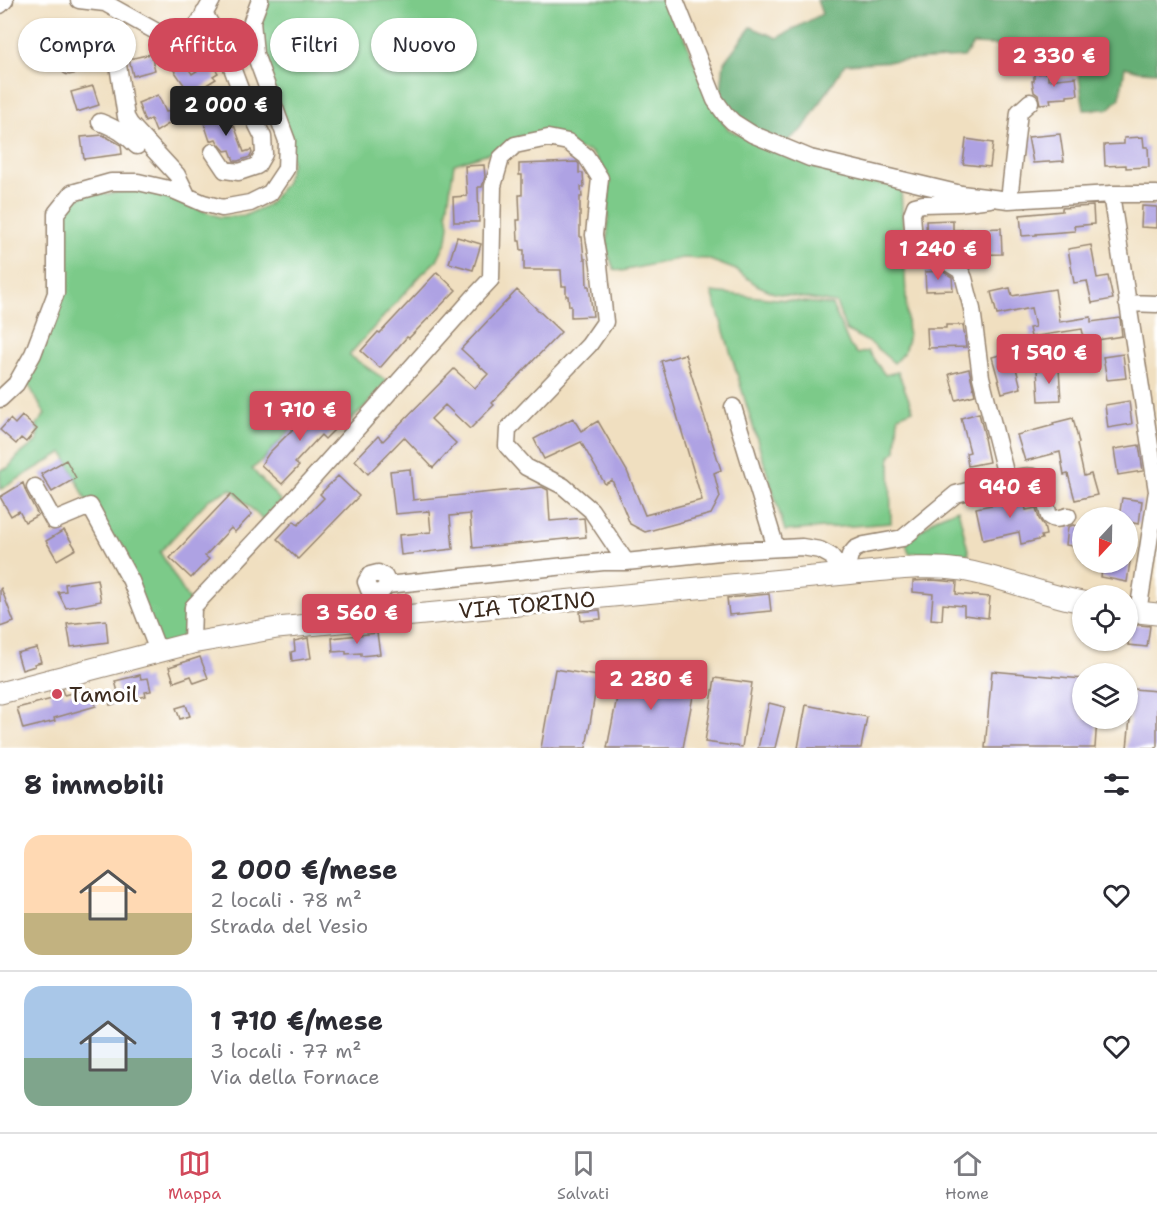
<!DOCTYPE html>
<html lang="it">
<meta charset="utf-8">
<style>
:root{--surface:#fff;--page:#f2f2f3;--text:#2b2b33;--muted:#7c7c81;--line:#e1e1e2;--accent:#d1495b}
body{margin:0;font-family:"Shantell Sans",sans-serif;background:var(--page);color:var(--text);height:100vh;display:flex;flex-direction:column;font-size:22px;white-space:nowrap}
*{box-sizing:border-box;margin:0}
p{font-size:20px;color:var(--muted)}
.icon{flex:none;width:33px;height:33px;fill:none;stroke:currentColor;stroke-width:2;stroke-linecap:round;stroke-linejoin:round}
.map{position:relative;height:748px;overflow:hidden}
.panel{display:flex;flex-direction:column;background:var(--surface);flex:1}
.panel>*{flex:none}
.top-card{position:absolute;left:18px;top:18px;width:600px;height:54px;display:flex;gap:12px}
.needle{width:39px;rotate:202deg}
.controls{position:absolute;left:1072px;top:507px;display:grid;gap:12px}
.controls a{display:grid;place-items:center;width:66px;height:66px;border-radius:50%;background:var(--surface);box-shadow:0 2px 4px #0004;font-size:30px}
.price{position:absolute;translate:-50% -51px;padding:0 14px;border-radius:6px;background:var(--accent);color:#fff;font-size:20px;line-height:39px;filter:drop-shadow(0 2px 3px #0008)}
.price::after{content:'';position:absolute;left:50%;top:36px;width:18px;height:14px;margin-left:-9px;background:inherit;clip-path:polygon(0 0,100% 0,50% 100%)}
.price.current{background:#222;color:#fff}
ul{padding:0;list-style:none}
li{display:flex;align-items:center;gap:18px;height:150px;padding:0 24px}
li+li{border-top:2px solid var(--line)}
li span{display:grid;place-items:center;flex:none;width:168px;height:120px;border-radius:18px;color:#555}
li>.icon{margin-inline-start:auto}
span .icon{width:72px;height:72px;fill:#fffc;stroke-width:1}
li b{font-size:26px}
h2{display:flex;justify-content:space-between;align-items:center;height:72px;padding:0 24px;font-size:26px}
.tag{padding:0 21px;border-radius:27px;background:var(--surface);box-shadow:0 2px 4px #0004;font-size:21px;line-height:54px}
.tag.current{background:var(--accent);color:#fff}
.tab-bar{display:flex;justify-content:space-around;align-items:center;height:84px;border-top:2px solid var(--line);background:var(--surface);font-size:16px;color:var(--muted)}
.tab-bar a{display:grid;justify-items:center;gap:3px}
.tab-bar .current{color:var(--accent)}
.map>svg:first-child{display:block}
</style>
<div class="map">
<svg width="1157" height="748" viewBox="0 0 1157 748">
<rect width="100%" height="100%" fill="#fff"/>
<filter id="ink" filterUnits="userSpaceOnUse"><feTurbulence type="fractalNoise" baseFrequency=".0167" numOctaves="2"/><feDisplacementMap in="SourceGraphic" scale="12" xChannelSelector="R" yChannelSelector="G"/><feConvolveMatrix kernelMatrix="1 2 1 2 8 2 1 2 1" color-interpolation-filters="sRGB"/></filter>
<filter id="wash" filterUnits="userSpaceOnUse"><feTurbulence type="fractalNoise" baseFrequency=".008" numOctaves="4" result="noise"/><feDisplacementMap in="SourceGraphic" scale="24" xChannelSelector="R" yChannelSelector="G"/><feGaussianBlur stdDeviation="1.35" result="paint"/><feColorMatrix in="noise" values="0 0 0 0 0 0 0 0 0 0 0 0 0 0 0 0 0 1.4 0 .05"/><feComposite in="paint" operator="in"/></filter>
<g filter="url(#wash)">
<rect width="100%" height="100%" fill="#f0dfc0"/>
<path fill="#7cca89" stroke="#5c7a54" stroke-width="1.5" d="M269,0H670L710,103L728,129L771,151L833,174L901,188L908,339L904,352L894,363L872,344L846,330L836,303L774,293L757,285L736,270L707,259L682,258L622,271L614,269L607,251L609,186L603,168L591,152L521,136L495,151L454,164L447,211L449,225L447,240L437,260L422,274L349,355L387,381L363,409L348,422L321,401L295,424L264,459L252,469L281,501L263,520L231,489L208,500L160,552L193,607L178,647L155,643L63,452L0,490V470L8,468L18,456L37,441L38,429L36,424L41,420L45,414L26,380L46,344L62,218L71,202L89,193L107,194L131,190L160,195L220,217L244,216L268,205L285,184L292,162L259,49L258,28L262,10Z
M712,292L832,305L850,346L858,354L868,351L885,375L898,372L913,410L898,416L896,451L890,456L891,523L785,531Z
M958,509L969,554L940,552L909,553L906,543L936,518Z"/>
<path fill="#65ae75" stroke="#506c4a" stroke-width="1.5" d="M817,0H1157V72L1139,71L1125,67L1120,98L1109,109L1084,110L1078,71L1063,48L973,44L964,57L845,64L803,129L787,141L754,130L720,101L724,62L751,27L777,38L822,14Z"/>
<g id="blocks">
<path fill="#aea2e3" d="M122,25L126,27L132,44L115,49L114,46L98,49V48L87,51L86,48L69,53L63,34L79,29L80,34L96,29L97,32Z
M151,54L155,70L133,76L129,59Z
M184,62L192,74L211,62L218,73L213,76L216,79L200,89L207,100L198,105L173,69Z
M1048,73V80L1076,77L1078,95L1067,96V98L1050,99L1051,103L1040,104L1038,95L1034,92L1032,81H1034V74Z
M93,86L99,105L77,112L71,92Z
M158,95L166,112L171,110L175,120L156,132L151,119L145,122L138,103Z
M221,113L226,128L234,125L244,152L251,150L252,153L250,157L238,161H234L230,150L225,151L218,143L216,139L210,141L203,120Z
M1060,134L1064,161L1033,163L1028,137Z
M103,135L121,145L122,154L84,159L81,137Z
M1143,137L1144,147H1148L1149,167L1126,168V165L1105,166L1104,145L1124,144V138Z
M966,139L993,143L990,167L963,164Z
M577,162L579,164V173H583L584,187H581L582,197H580V237H582L584,259H586L587,286H589L593,316L571,317V306H569L568,296H566V286H562L561,270H524V250H521L520,241H518L517,220H520L519,195H522V175H519V164Z
M484,165L485,177L482,187H478L479,222H454L453,197L467,196L465,166Z
M1093,206L1094,224L1074,226L1075,231L1036,234V235L1022,236L1020,215L1062,211V208Z
M1142,206L1157,207V228L1141,227Z
M953,220V230L1001,228L1002,254L964,255L963,241L929,242L927,241L926,221Z
M457,237L481,244L473,270L449,263Z
M1091,245L1097,278L1108,276L1113,299L1092,303L1087,281L1074,283L1068,249Z
M942,271L952,277L953,290L926,291L925,272Z
M437,272L456,290L409,338L407,337L380,368L361,351L378,332L380,333Z
M1010,288L1012,296L1055,289L1060,322L1091,317V322L1120,318L1122,336L1085,342L1082,329L1031,337L1029,328L1035,327L1031,308L997,315L991,292Z
M517,290L561,332L492,403L494,405L470,429L445,405L431,419L456,443L433,468L404,437L368,474L355,460L378,436L383,441L454,369L475,388L488,374L461,349Z
M946,325H963L966,347L928,348L927,328H946Z
M1012,352L1021,388L1002,393L992,357Z
M685,354L721,470L714,473L720,497L711,514L645,532L630,524L612,480L605,484L581,442L544,459L534,439L573,418L581,431L598,421L627,471L645,515L702,500L661,361Z
M1123,354L1126,378L1107,380L1103,357Z
M969,369L975,395L956,400L949,374Z
M1059,369L1061,400L1039,401L1037,370Z
M321,401L343,421L325,439L321,435L295,463L299,466L282,484L261,465L269,453Z
M1129,401L1132,424L1108,428L1105,405Z
M979,413L985,437L984,438L989,462L968,466L966,453L970,452L961,418Z
M22,416L37,429L26,442L21,438L16,444L0,430L10,419L15,424Z
M1073,418L1079,443L1077,444L1084,476L1091,474L1097,495L1075,500L1068,474L1064,475L1060,452L1025,461L1017,435L1054,425L1053,423Z
M1139,445L1143,471L1118,475L1114,449Z
M66,460L76,478L52,492L41,474Z
M410,469L413,500L542,487L548,490L550,521L584,518L586,537L473,548L470,514L450,516L453,549L401,555L399,535L431,532L429,511L395,514L390,471Z
M338,476L359,496L298,559L277,539L294,521L298,525L324,498L320,494Z
M23,483L26,492L38,515L25,522L19,511L11,516L0,497Z
M1021,489L1026,510L1036,508L1039,519L1044,526L1046,535L1041,536L1042,539L1021,544L1019,532L983,540L976,508L997,504L995,495Z
M231,494L252,514L235,532L231,528L205,556L209,559L191,578L170,558Z
M1122,498L1142,501L1139,524L1128,522V518H1119Z
M1073,525L1083,527V548L1066,545L1068,527Z
M64,530L76,549L57,560L46,541Z
M1103,562H1130L1127,582L1101,577Z
M97,579L101,601L66,608L58,592L66,591L65,584Z
M932,580L957,582L956,594L990,597L988,618L964,615V606L943,604L942,620L931,619L933,594L913,592V581Z
M1,588L14,622L0,627V589Z
M769,594L771,611L729,615L727,598Z
M600,610L601,619L581,621L580,612Z
M106,620L108,642L71,647L67,624Z
M1130,624L1150,626L1147,647L1128,645Z
M377,633L380,654L361,656V653L346,654V651L333,652L332,638Z
M308,638L311,658L292,661L291,652L295,651L294,641Z
M37,648L41,662L34,664L35,666L22,670L17,653Z
M200,657L208,678L194,683L191,676L174,682L169,667Z
M623,667L696,681L683,748H607Z
M555,669L598,676L586,748H541Z
M992,671L1083,679V718H1097L1095,748H985Z
M140,675L141,679L148,678L151,691L145,692L146,696L110,705L107,695L118,692L115,681Z
M715,678L752,683L742,747L705,742Z
M91,688L96,706L54,718L55,721L23,729L17,708L52,699L50,693L62,690L64,695Z
M1133,689L1157,691V748H1127Z
M769,703L785,707L775,748H758Z
M186,705L190,716L180,719L176,708Z
M806,705L867,717L861,748H798Z"/>
</g>
</g>
<g filter="url(#ink)">
<use href="#blocks" fill-opacity="0" stroke="#96846f" stroke-width="1.5"/>
<g fill="none" stroke-linecap="round" stroke-linejoin="round">
<defs>
<path id="minor" d="M79,0L105,3L166,37C193,43 201,19 212,0
M675,0L715,100L725,114L733,122L752,134L810,158L961,194L1009,200L1111,194H1157
M0,5L5,0
M204,13L225,49L243,97L263,137L264,154L257,166L239,172L225,170L213,152
M69,66L108,58L115,60L118,65L126,117L130,124L177,175L187,195
M100,122C115,128 126,134 137,146
M1111,194L1157,491L1138,612
M1009,200L1019,112L1030,102
M1127,303L1157,304
M0,399L16,384L33,354L56,293V213L72,193L111,182H138L173,190L203,203L222,208L250,203L270,193L286,169L287,141L255,54L252,21L260,0
M733,407L776,548
M1007,480C1017,478 1032,472 1040,481L1049,516C1055,521 1061,518 1068,516
M35,487L54,521L90,506L131,581L155,643L164,650
M845,574L850,555L855,549L864,545L903,538L956,494L1002,482L1007,480L981,377L972,309L964,278L960,270L947,262L921,250L917,246L914,241L912,214L915,206L923,204L959,203L990,199
M387,585L385,577L378,573L370,575L366,582L369,590L376,593L382,591L387,585L603,562H626L729,551L802,547L820,550L831,556L845,574
M192,643L193,607L297,496L474,297L491,279L493,186L501,158L515,145L548,138L568,142L586,156L600,178L594,235L599,265L605,322L589,345L508,429L507,446L526,467L563,486L591,510L626,562"/>
<path id="major" d="M1128,611L1157,614
M0,693L192,643L277,628L845,574C884,571 923,564 961,570C1003,577 1042,595 1083,602"/>
</defs>
<use href="#minor" stroke="#96846f" stroke-width="19"/>
<use href="#major" stroke="#96846f" stroke-width="23"/>
<use href="#minor" stroke="#fff" stroke-width="16"/>
<use href="#major" stroke="#fff" stroke-width="21"/>
</g>
</g>
<circle fill="#d1495b" stroke="#fff" stroke-width="2" cx="57" cy="694" r="6"/>
<g text-anchor="middle" dominant-baseline="central" stroke-width="6" stroke-linejoin="round" paint-order="stroke">
<g font-size="22" fill="#3b2a1e" stroke="#fff">
<text transform="translate(527 605) rotate(-5)">VIA TORINO</text>
</g>
<g font-size="22" fill="#3b2a1e" stroke="#fff" text-anchor="start">
<text x="69" y="694">Tamoil</text>
</g>
</g>
</svg>
<div class="controls">
<a><svg class="needle" viewBox="-14 -14 28 28"><path d="M0-13l5 13h-10z" fill="#e53935"/><path d="M0 13l5-13h-10z" fill="#7c7c81"/></svg></a>
<a><svg class="icon" aria-label="locate" viewBox="0 0 24 24"><circle cx="12" cy="12" r="6"/><path d="M12 2v4M12 18v4M2 12h4M18 12h4"/></svg></a>
<a><svg class="icon" aria-label="layers" viewBox="0 0 24 24"><path d="M12 4l9 5-9 5-9-5zM3 14l9 5 9-5"/></svg></a>
</div>
<b class="price" style="left:1054px;top:88px">2 330 €</b>
<b class="price current" style="left:226px;top:137px">2 000 €</b>
<b class="price" style="left:938px;top:281px">1 240 €</b>
<b class="price" style="left:1049px;top:385px">1 590 €</b>
<b class="price" style="left:300px;top:442px">1 710 €</b>
<b class="price" style="left:1010px;top:519px">940 €</b>
<b class="price" style="left:357px;top:645px">3 560 €</b>
<b class="price" style="left:651px;top:711px">2 280 €</b>
<div class="top-card">
<a class="tag">Compra</a>
<a class="tag current">Affitta</a>
<a class="tag">Filtri</a>
<a class="tag">Nuovo</a>
</div>
</div>
<section class="panel">
<h2>8 immobili<svg class="icon" aria-label="filters" viewBox="0 0 24 24"><path d="M4 7h16M4 17h16"/><circle cx="9" cy="7" r="2"/><circle cx="15" cy="17" r="2"/></svg></h2>
<ul>
<li><span style="background:linear-gradient(#ffd9b3 65%,#c2b280 0)"><svg class="icon" aria-label="home" viewBox="0 0 24 24"><path d="M3 11l9-7 9 7M6 9v11h12V9"/></svg></span><div><b>2 000 €/mese</b><p>2 locali · 78 m²</p><p>Strada del Vesio</p></div><svg class="icon" aria-label="heart" viewBox="0 0 24 24"><path d="M12 20l-8-8c-3-5 5-10 8-4 3-6 11-1 8 4z"/></svg></li>
<li><span style="background:linear-gradient(#a9c7e8 60%,#7fa58c 0)"><svg class="icon" aria-label="home" viewBox="0 0 24 24"><path d="M3 11l9-7 9 7M6 9v11h12V9"/></svg></span><div><b>1 710 €/mese</b><p>3 locali · 77 m²</p><p>Via della Fornace</p></div><svg class="icon" aria-label="heart" viewBox="0 0 24 24"><path d="M12 20l-8-8c-3-5 5-10 8-4 3-6 11-1 8 4z"/></svg></li>
</ul>
</section>
<nav class="tab-bar">
<a class="current"><svg class="icon" aria-label="map" viewBox="0 0 24 24"><path d="M3 6l6-2 6 2 6-2v14l-6 2-6-2-6 2zM9 4v14M15 6v14"/></svg>Mappa</a>
<a><svg class="icon" aria-label="saved" viewBox="0 0 24 24"><path d="M7 4h10v16l-5-4-5 4z"/></svg>Salvati</a>
<a><svg class="icon" aria-label="home" viewBox="0 0 24 24"><path d="M3 11l9-7 9 7M6 9v11h12V9"/></svg>Home</a>
</nav>
